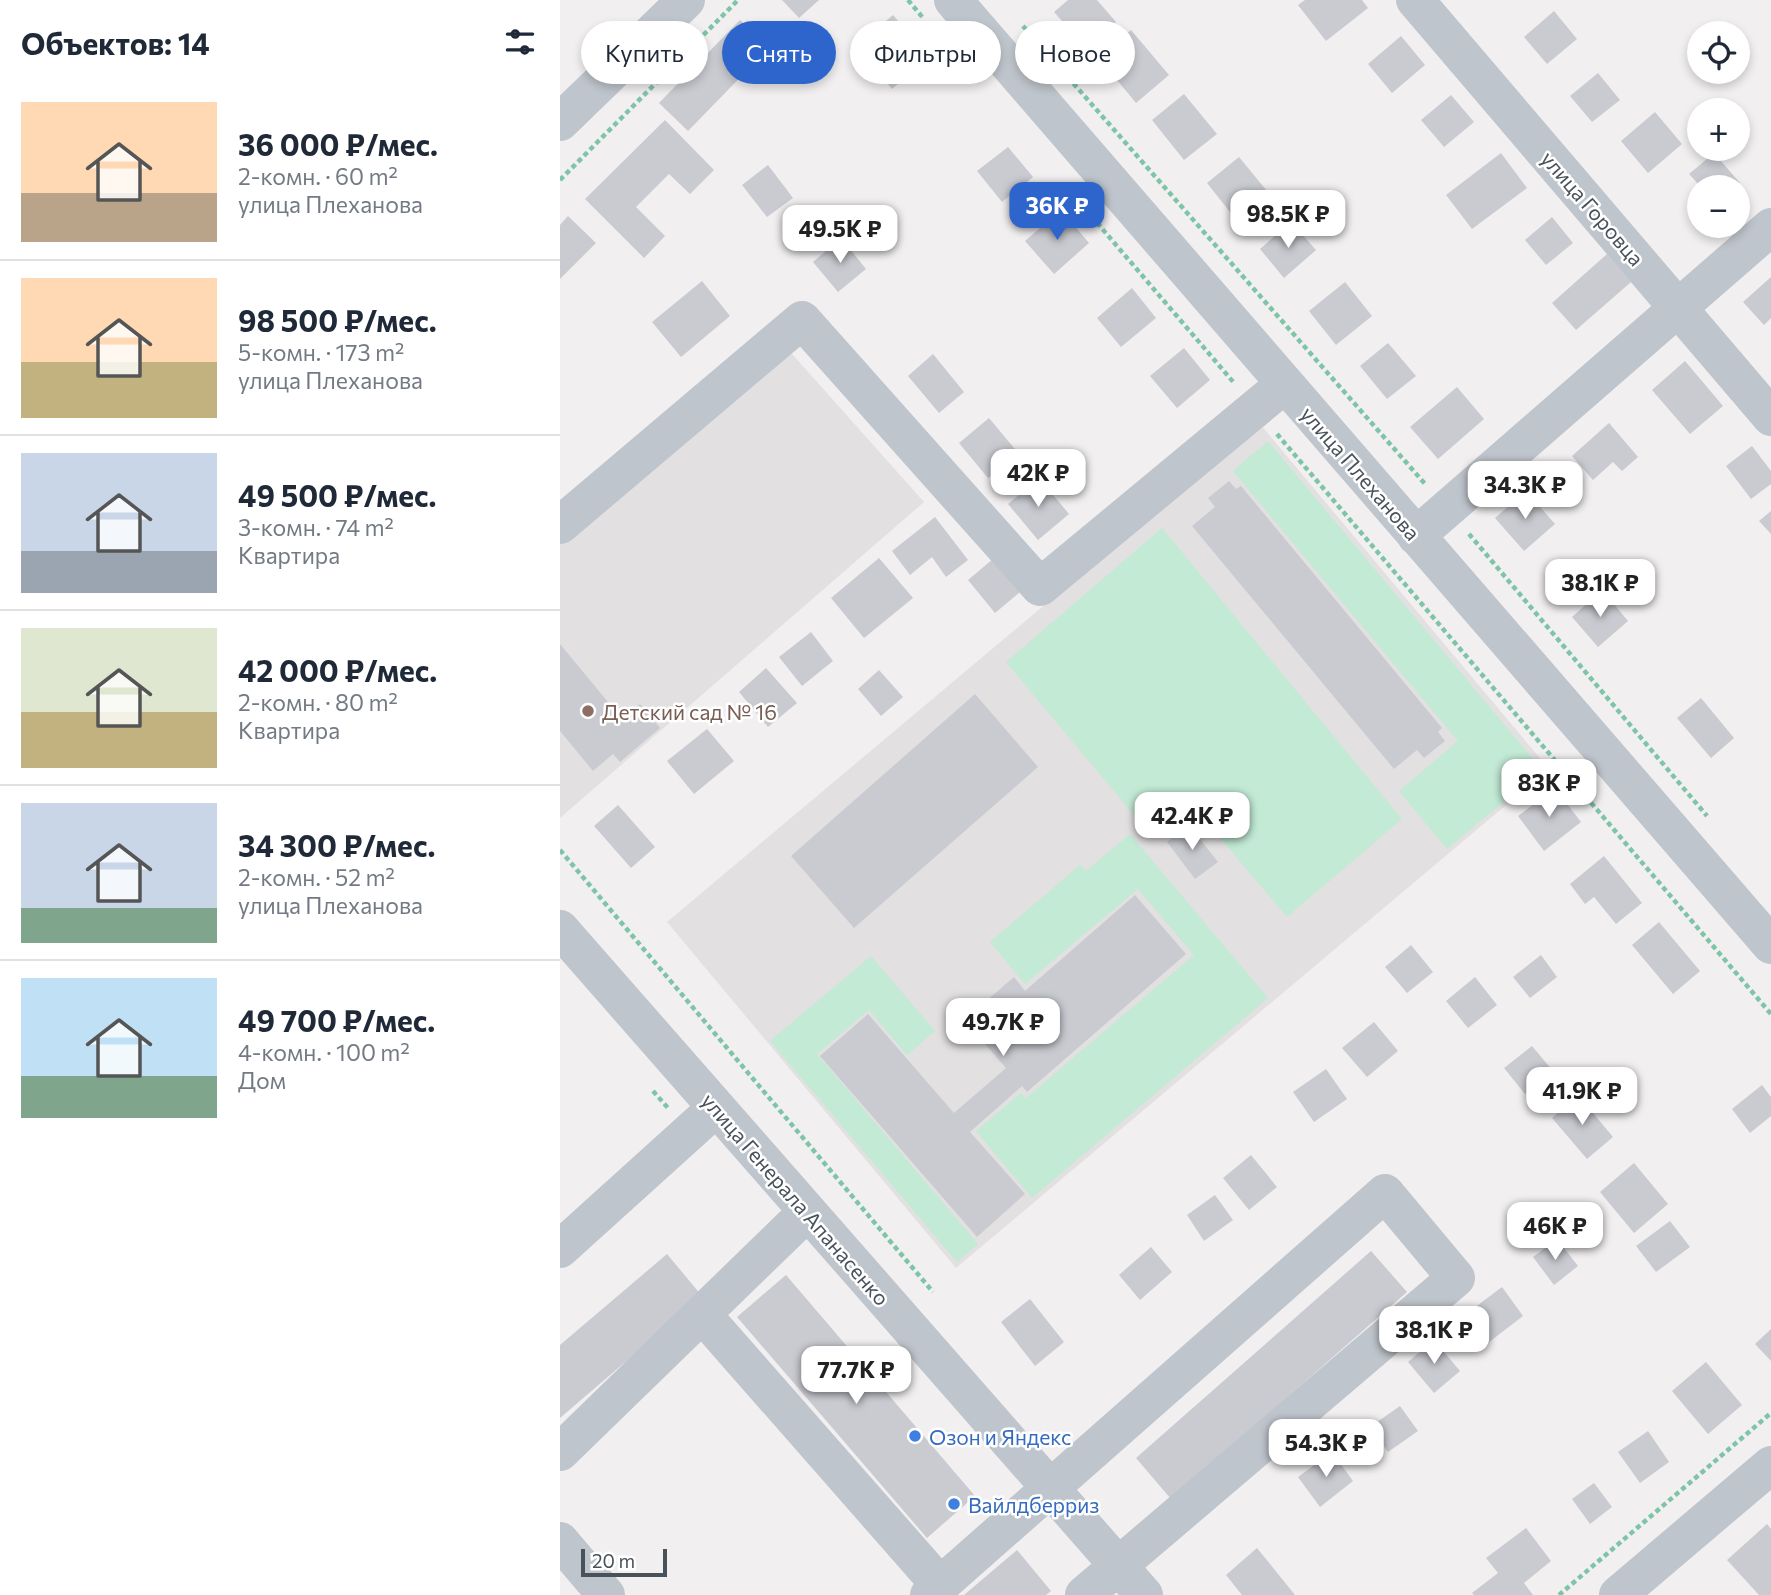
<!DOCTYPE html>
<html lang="ru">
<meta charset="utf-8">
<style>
:root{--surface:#fff;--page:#f2f2f3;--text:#1f2937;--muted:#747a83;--line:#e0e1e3;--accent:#2d65cd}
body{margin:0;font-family:Commissioner,sans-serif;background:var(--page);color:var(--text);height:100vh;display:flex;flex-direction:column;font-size:26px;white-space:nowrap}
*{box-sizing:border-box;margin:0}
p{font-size:23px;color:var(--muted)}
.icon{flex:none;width:38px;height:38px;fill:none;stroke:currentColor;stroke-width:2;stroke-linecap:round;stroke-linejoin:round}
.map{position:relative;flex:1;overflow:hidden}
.drawer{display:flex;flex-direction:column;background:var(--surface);width:560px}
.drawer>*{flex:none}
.guide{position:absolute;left:21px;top:21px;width:665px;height:63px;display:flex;gap:14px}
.controls{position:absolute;left:1127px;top:21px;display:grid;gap:14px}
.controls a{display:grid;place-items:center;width:63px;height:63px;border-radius:50%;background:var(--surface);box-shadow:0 4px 10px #0003;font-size:35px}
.scale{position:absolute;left:21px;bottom:18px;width:86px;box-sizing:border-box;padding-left:7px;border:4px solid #49515a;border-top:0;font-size:19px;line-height:24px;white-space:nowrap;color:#49515a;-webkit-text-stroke:5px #fff;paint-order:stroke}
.price{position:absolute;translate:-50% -60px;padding:0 16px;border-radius:14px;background:#fff;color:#222;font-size:23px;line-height:46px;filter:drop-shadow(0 2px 4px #0008)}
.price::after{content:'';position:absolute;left:50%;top:42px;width:21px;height:16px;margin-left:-10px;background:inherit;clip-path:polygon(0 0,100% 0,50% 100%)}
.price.active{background:var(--accent);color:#fff}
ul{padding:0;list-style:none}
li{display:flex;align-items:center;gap:21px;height:175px;padding:0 21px}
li+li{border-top:2px solid var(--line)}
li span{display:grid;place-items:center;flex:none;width:196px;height:140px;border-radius:0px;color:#555}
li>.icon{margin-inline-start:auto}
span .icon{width:84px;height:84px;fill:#fffc;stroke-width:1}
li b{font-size:30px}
h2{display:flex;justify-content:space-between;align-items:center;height:84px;padding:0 21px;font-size:30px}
.chip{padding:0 24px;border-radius:32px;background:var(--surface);box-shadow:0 4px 10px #0003;font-size:24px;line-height:63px}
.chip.active{background:var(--accent);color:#fff}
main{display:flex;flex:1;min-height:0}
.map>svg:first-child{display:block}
</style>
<main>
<section class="drawer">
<h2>Объектов: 14<svg class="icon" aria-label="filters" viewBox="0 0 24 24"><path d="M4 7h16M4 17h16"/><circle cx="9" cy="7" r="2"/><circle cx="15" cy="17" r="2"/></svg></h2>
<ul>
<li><span style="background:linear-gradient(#ffd9b3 65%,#b9a48a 0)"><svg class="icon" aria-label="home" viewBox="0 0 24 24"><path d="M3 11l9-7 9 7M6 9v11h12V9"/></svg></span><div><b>36 000 ₽/мес.</b><p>2-комн. · 60 m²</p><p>улица Плеханова</p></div></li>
<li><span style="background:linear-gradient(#ffd9b3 60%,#c2b280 0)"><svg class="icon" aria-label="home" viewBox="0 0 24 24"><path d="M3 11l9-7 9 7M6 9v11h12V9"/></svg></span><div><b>98 500 ₽/мес.</b><p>5-комн. · 173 m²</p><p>улица Плеханова</p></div></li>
<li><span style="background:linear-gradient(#c9d6e8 70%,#9aa5b1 0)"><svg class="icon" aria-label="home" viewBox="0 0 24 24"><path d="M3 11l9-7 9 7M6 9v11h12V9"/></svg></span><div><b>49 500 ₽/мес.</b><p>3-комн. · 74 m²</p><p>Квартира</p></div></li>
<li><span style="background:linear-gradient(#dfe7d0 60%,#c2b280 0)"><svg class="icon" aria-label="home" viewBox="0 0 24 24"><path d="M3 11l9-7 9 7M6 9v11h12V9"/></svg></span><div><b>42 000 ₽/мес.</b><p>2-комн. · 80 m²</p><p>Квартира</p></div></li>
<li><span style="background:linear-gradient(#c9d6e8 75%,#7fa58c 0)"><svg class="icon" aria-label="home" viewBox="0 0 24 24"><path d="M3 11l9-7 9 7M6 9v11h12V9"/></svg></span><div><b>34 300 ₽/мес.</b><p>2-комн. · 52 m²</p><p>улица Плеханова</p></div></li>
<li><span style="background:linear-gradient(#bfe0f5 70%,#7fa58c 0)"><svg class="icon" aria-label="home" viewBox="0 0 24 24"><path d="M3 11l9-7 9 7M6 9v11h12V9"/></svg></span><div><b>49 700 ₽/мес.</b><p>4-комн. · 100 m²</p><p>Дом</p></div></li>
</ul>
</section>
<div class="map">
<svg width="1211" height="1595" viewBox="0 0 1211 1595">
<rect width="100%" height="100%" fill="#f1efef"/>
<path fill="#e2e0e0" d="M225,346L364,502L0,818V535Z
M700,424L989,769L396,1268L107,922Z"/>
<path fill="#c2ead5" d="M708,441L982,770L887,849L839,791L898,741L673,471Z
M602,528L842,819L727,917L628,800L589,833L446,662Z
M570,834L708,998L472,1198L416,1131L461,1093L466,1098L634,955L578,889L465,984L430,942L520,865L526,871Z
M311,956L375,1031L347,1055L309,1010L257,1054L418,1244L397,1262L210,1041Z"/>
<path fill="#c9cbd1" d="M222,0H259L239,18Z
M508,0H537L556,22L526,48L494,12Z
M745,0H802L808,8L766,41L738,5Z
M994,11L1017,39L987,64L964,37Z
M333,15L369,58L332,89L296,46Z
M180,20L209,48L128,131L99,103Z
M571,30L609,75L576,103L538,57Z
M841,36L865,65L832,93L808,64Z
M1038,73L1060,100L1032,122L1010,96Z
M624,94L657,134L624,160L592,120Z
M891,95L914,122L884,147L861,120Z
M1095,112L1122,144L1088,173L1061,141Z
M105,120L154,170L130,194L109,174L76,207L105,236L84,258L25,199Z
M448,147L473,177L442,202L417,171Z
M941,153L967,188L912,229L886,195Z
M1154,153L1180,183L1175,187H1141L1129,174Z
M679,157L707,191L674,217L647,183Z
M208,165L233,198L207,217L182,185Z
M501,210L529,243L494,274L465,241Z
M8,216L36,243L0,279V225Z
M992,217L1013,243L986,265L965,240Z
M731,222L756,250L724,278L700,249Z
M281,238L306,269L278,292L253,262Z
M1047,254L1071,282L1016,330L992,303Z
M1211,277V318L1204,325L1183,302Z
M142,281L170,316L121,357L92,322Z
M785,282L812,316L776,345L749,311Z
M572,288L596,318L561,347L537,318Z
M828,343L856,376L827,399L800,366Z
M624,348L650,380L617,408L590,376Z
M373,354L404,392L379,413L348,376Z
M1125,361L1163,406L1130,434L1092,390Z
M897,387L924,419L878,459L850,427Z
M429,418L459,454L428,478L399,443Z
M1049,423L1078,457L1062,471L1053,462L1033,480L1012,456Z
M1192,446L1211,471V484L1191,499L1166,466Z
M479,478L509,514L478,540L448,504Z
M669,481L676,489L681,486L882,728L878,732L885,741L864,758L857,750L834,769L632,526L655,507L648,498Z
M966,491L995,524L964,551L935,518Z
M1211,511V534L1199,521Z
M375,517L408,560L386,577L372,557L350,575L332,551Z
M319,558L353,598L304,638L271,598Z
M433,559L460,592L435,613L408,580Z
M1042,590L1068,621L1038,647L1012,617Z
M251,632L273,661L242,686L219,657Z
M0,644L62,719L80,704L100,728L60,762L53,754L33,771L0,731Z
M206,668L237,703L208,727L179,692Z
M319,670L343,697L321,716L298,689Z
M415,694L478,767L294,928L231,856Z
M1141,698L1174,738L1151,758L1117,718Z
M147,729L174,761L134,794L107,761Z
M995,788L1021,822L984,851L958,816Z
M58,805L95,847L71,868L34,826Z
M629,825L658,862L635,879L607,842Z
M1044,856L1082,903L1056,924L1034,897L1025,904L1010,884Z
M575,895L626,954L467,1092L462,1086L410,1132L465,1194L417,1237L260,1056L308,1014L394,1113L446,1068L404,1020L454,977L465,991Z
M1099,922L1140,971L1113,994L1072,945Z
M851,945L873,972L847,993L825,967Z
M981,955L997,977L970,998L953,977Z
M915,977L937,1005L908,1028L886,1001Z
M814,1022L838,1051L807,1077L782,1048Z
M972,1046L993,1071L965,1094L944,1068Z
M766,1069L787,1099L754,1122L733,1092Z
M1202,1085L1211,1097V1116L1190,1133L1172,1109Z
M1018,1095L1053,1137L1027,1159L992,1118Z
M691,1155L717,1187L689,1210L663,1178Z
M1074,1163L1108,1204L1074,1233L1040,1192Z
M655,1195L673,1220L644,1241L627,1215Z
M1110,1221L1130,1247L1096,1272L1076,1246Z
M997,1239L1018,1266L994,1285L973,1257Z
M591,1247L612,1272L580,1300L559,1275Z
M811,1251L847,1292L611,1499L576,1458Z
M107,1254L142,1296L0,1418V1345Z
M226,1275L415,1496L367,1538L177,1317Z
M942,1287L963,1316L924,1346L902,1317Z
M470,1299L504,1342L475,1366L441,1322Z
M1211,1329V1361L1195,1344Z
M874,1340L900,1371L874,1393L848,1362Z
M1146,1362L1182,1405L1148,1434L1112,1391Z
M840,1406L858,1431L828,1452L810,1427Z
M1088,1431L1109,1462L1080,1483L1058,1452Z
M772,1452L793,1481L760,1507L738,1477Z
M1034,1483L1052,1507L1030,1524L1012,1499Z
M1207,1524L1211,1529V1595H1199L1167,1560Z
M966,1528L991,1561L964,1583L973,1595H914L912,1593L938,1573L926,1558Z
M697,1548L735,1595H682L666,1575Z
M457,1550L491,1591L486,1595H404Z"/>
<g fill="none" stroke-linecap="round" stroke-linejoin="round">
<path stroke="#7ec4a8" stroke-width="4.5" stroke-dasharray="5 3.5" stroke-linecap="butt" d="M348,0L364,19
M463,26L866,485
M0,180L178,0
M515,197L675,384
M717,434L1211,1014
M909,534L1147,816
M0,850L373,1292
M93,1091L108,1108
M999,1595L1211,1413"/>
<path stroke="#bfc5cc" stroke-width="38" d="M393,0L1211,945
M855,0L1211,417
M0,122L126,0
M0,525L242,320L480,587L725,384
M856,536L1211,227
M0,929L584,1595
M0,1249L156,1108
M142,1314L380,1585
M0,1452L247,1212
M0,1541L46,1595
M369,1595L825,1193L896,1278L524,1595
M1058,1595L1211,1465"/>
</g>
<circle fill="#8d6e63" stroke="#fff" stroke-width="2.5" cx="28" cy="711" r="7"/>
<g fill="#3f7fe0" stroke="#fff" stroke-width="2.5">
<circle cx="355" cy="1436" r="7"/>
<circle cx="394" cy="1504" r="7"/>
</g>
<g text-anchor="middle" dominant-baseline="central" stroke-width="5" stroke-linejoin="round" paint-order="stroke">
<g font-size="21" fill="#49515a" stroke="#fff">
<text transform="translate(1033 208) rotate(49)">улица Горовца</text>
<text transform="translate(801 473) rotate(49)">улица Плеханова</text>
<text transform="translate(236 1199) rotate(49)">улица Генерала Апанасенко</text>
</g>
<g font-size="21" fill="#785e54" stroke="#fff" text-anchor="start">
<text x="42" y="711">Детский сад № 16</text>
</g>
<g font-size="21" fill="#366cbe" stroke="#fff" text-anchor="start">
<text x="369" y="1436">Озон и Яндекс</text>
<text x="408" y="1504">Вайлдберриз</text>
</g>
</g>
</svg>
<div class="controls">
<a><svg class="icon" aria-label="locate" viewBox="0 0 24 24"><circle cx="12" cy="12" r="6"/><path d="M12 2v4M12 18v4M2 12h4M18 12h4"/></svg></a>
<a>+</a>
<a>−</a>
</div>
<div class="scale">20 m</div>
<b class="price active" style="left:497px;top:242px">36K ₽</b>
<b class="price" style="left:728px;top:250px">98.5K ₽</b>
<b class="price" style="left:280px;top:265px">49.5K ₽</b>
<b class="price" style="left:478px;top:509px">42K ₽</b>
<b class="price" style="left:965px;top:521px">34.3K ₽</b>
<b class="price" style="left:1040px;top:619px">38.1K ₽</b>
<b class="price" style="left:989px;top:819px">83K ₽</b>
<b class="price" style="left:632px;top:852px">42.4K ₽</b>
<b class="price" style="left:443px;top:1058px">49.7K ₽</b>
<b class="price" style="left:1022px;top:1127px">41.9K ₽</b>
<b class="price" style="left:995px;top:1262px">46K ₽</b>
<b class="price" style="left:874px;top:1366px">38.1K ₽</b>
<b class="price" style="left:296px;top:1406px">77.7K ₽</b>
<b class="price" style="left:766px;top:1479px">54.3K ₽</b>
<div class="guide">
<a class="chip">Купить</a>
<a class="chip active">Снять</a>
<a class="chip">Фильтры</a>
<a class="chip">Новое</a>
</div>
</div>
</main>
